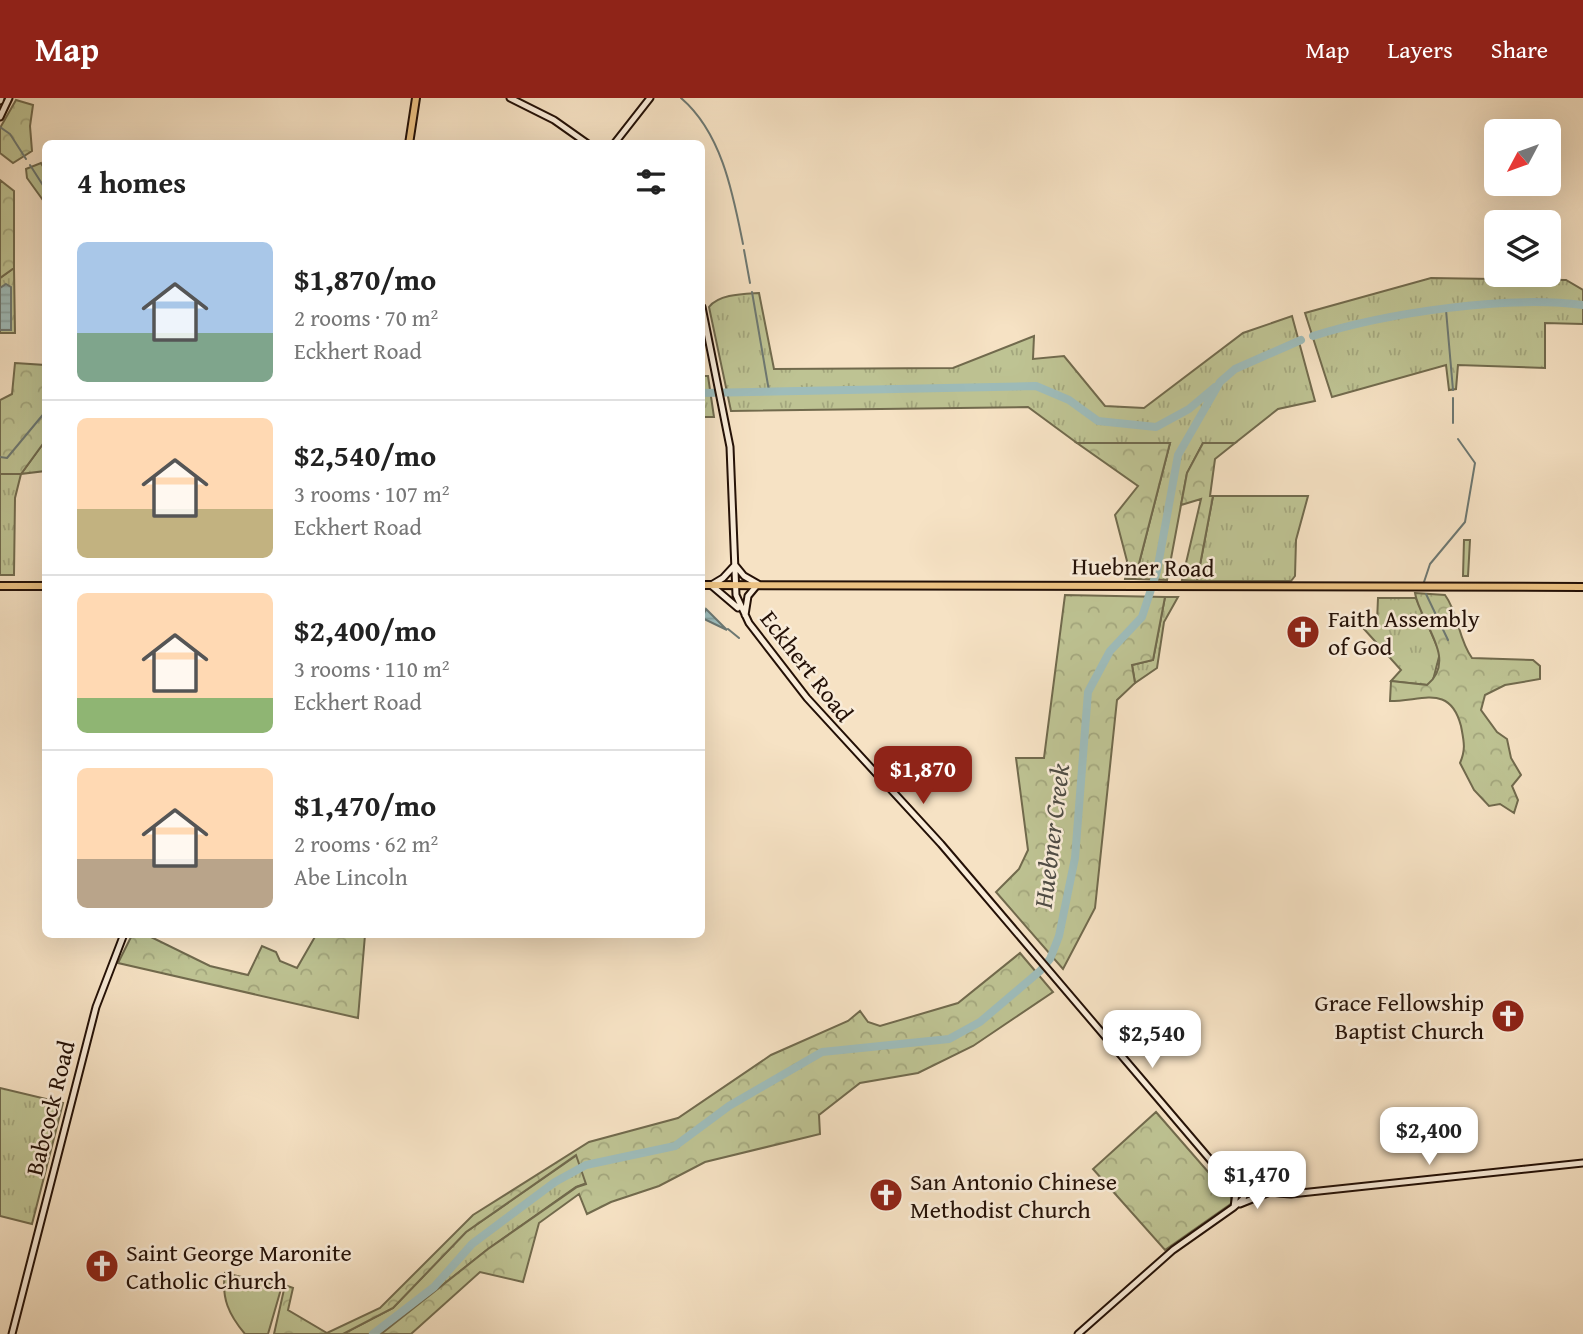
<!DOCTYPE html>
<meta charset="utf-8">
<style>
:root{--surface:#fff;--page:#f6f6f6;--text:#222;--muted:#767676;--line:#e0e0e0;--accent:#8f2418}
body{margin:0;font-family:"Gentium Book Plus",serif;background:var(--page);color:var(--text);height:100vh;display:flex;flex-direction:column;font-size:26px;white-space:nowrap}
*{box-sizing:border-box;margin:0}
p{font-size:23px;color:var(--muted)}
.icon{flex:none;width:38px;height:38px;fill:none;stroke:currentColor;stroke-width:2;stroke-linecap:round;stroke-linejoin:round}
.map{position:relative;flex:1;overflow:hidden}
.sheet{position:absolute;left:42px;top:42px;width:663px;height:798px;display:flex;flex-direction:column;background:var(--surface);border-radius:10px;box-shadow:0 7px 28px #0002}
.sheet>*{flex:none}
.needle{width:46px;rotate:229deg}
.fabs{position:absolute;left:1484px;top:21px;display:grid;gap:14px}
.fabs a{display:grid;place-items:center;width:77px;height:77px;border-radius:10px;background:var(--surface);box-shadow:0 7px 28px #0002;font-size:35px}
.price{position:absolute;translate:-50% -60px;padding:0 16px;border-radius:14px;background:#fff;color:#222;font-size:23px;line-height:46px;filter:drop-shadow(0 2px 4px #0008)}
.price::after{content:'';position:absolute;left:50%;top:42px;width:21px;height:16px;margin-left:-10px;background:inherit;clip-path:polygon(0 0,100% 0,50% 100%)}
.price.selected{background:var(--accent);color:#fff}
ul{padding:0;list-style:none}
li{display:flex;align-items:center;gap:21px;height:175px;padding:0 35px}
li+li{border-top:2px solid var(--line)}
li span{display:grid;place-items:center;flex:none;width:196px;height:140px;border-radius:10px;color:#555}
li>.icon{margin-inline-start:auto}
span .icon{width:84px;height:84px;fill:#fffc;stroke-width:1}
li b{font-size:30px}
h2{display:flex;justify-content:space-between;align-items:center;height:84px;padding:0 35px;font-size:30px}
header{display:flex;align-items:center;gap:42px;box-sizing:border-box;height:98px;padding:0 35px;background:var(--accent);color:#fff}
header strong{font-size:33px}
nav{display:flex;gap:38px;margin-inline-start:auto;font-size:24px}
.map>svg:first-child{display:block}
</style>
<header>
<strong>Map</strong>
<nav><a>Map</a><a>Layers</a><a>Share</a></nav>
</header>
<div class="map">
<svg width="1583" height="1236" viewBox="0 0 1583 1236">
<defs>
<pattern id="grass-tufts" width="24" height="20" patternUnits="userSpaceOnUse" patternTransform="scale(1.75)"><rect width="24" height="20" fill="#bec393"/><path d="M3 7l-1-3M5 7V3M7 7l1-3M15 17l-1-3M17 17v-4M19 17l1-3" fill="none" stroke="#a3a67d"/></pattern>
<pattern id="forest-crowns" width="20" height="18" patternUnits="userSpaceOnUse" patternTransform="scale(1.75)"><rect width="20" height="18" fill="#bec393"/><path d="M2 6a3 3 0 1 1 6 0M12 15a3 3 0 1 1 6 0" fill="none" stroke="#a3a67d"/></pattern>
<pattern id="water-rules" width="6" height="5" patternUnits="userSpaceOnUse" patternTransform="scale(1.75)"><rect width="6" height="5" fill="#9ebcba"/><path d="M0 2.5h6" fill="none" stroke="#88a19e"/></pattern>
</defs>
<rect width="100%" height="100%" fill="#f6e2c4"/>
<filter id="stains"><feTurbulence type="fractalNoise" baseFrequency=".00286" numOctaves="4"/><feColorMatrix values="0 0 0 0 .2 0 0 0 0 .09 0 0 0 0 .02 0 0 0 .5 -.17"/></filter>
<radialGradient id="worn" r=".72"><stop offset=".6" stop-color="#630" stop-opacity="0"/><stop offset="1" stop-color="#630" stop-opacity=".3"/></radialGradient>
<path fill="url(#grass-tufts)" stroke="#716a4d" stroke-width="2" d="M41,65L45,72V105L27,80L26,71Z
M14,170L15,235H0V180Z
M1431,180L1566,182L1583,192V226L1545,225V270L1458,267L1456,291L1449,292L1446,267L1332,299L1305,215Z
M759,195L774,271L953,270L1034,238L1033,261L1064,258L1105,308L1144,310L1243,235L1292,218L1315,303L1278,311L1235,345H1203L1187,375L1167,482L1135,481L1170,345H1077L1028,309L731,313L709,209C719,196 743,196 759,195Z
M702,278H708L714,319H702Z
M45,343V373L21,376L15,400L14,477H0V376H21Z
M1213,398H1308L1296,442L1295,478L1291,483H1197Z
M1165,499H1178L1164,524L1157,570L1135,585L1132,567L1153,562Z
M1378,500H1416L1440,555L1433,582L1428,587L1391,583L1401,572L1364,531L1377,524Z
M0,990L63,1005L32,1126L0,1118Z
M577,1057L587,1085L576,1089L488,1151L381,1236H343L393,1210L466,1134Z"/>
<path fill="url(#forest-crowns)" stroke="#716a4d" stroke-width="2" d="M16,2L33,7L30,28L32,53L13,65L0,55V30Z
M0,82L14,93V170L0,180Z
M15,265L45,267V343L21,376H0V302L12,296Z
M1077,345H1170L1135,481H1125L1127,463L1115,417L1138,388Z
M1203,345H1235L1215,361L1210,398H1213L1197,483L1182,482L1201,401L1181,407L1187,375Z
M1415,495L1445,497C1459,516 1458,541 1472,560L1533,562L1540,568V581L1505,587L1485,597L1481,612L1497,634L1507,641L1511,660L1521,677L1512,688L1518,702L1514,715L1500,706L1489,708L1474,692L1460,665C1466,651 1464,644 1461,628C1450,586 1423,603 1390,603L1391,583L1427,587C1459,561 1419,523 1415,495Z
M1065,497L1165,499L1153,562L1132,567L1135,585L1117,602L1095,810L1063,871L996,794L1019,771L1028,752L1016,660H1044Z
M132,837H147L210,868L248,877L262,848L276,854L280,863L297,870L316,837H365L358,920L118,865Z
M1020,855L1053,894L973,948L918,975L860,985L819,1017L820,1036L705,1064L659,1088L611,1104L587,1116L579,1096L539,1125L523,1184L480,1174L411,1236H381L488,1151L577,1089L586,1086L576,1057L466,1134L393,1210L343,1236H274L285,1187L293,1190L288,1212L327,1235L380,1210L473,1117L589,1044L678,1020L771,957L848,923L860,913L868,924L880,928L958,905Z
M1156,1014L1209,1075L1229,1090L1232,1105L1165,1152L1093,1071Z"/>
<path fill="#bec393" stroke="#716a4d" stroke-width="2" d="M1464,442H1470L1468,478H1463Z
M225,1175L279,1188L281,1191L268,1236H245C229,1217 221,1200 225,1175Z"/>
<path fill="url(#water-rules)" stroke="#6d7872" stroke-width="2" d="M6,186L11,189V232H0V190Z
M706,511L727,532L702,520Z"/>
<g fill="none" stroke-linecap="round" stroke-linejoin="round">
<path stroke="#6d7872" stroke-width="2" d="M681,0C722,35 733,96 743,146
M0,29L10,36L26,61
M30,67L46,92
M744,152L750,185
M752,194L769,293
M1446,212L1453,292
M1453,300V325
M0,359L7,360L46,313
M1424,484L1430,466L1465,424L1475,365L1458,341
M1426,496L1448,542
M728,531L739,540"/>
<path stroke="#9ebcba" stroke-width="8" d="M1313,238C1386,215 1507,197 1583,207
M702,295L1036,288L1069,302L1098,323L1156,329L1189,311L1215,289
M373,1236L434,1189L472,1146L555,1084L586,1067L675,1048L729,1008L822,954L949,941L980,924L1040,873L1050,861L1059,838L1075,760L1088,594L1110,553L1142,519L1157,473L1178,357L1220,284L1235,271L1301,242"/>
<defs>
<path id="secondary" d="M510,0L554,22L588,46
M0,3L1,0
M0,19L9,0
M614,46L650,0
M702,209L730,349L736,497L749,525L807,600L941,746L1213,1065C1235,1085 1262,1095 1291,1096L1583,1065
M713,486L723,480L735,467L744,478L758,486L748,498L745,517
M711,487L738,510
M1230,1079L1236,1095L1234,1109
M1240,1106L1270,1094
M12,1236L96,909L124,836
M1078,1236L1173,1152L1234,1109L1243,1101L1248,1087"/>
<path id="primary" d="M409,46L416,0
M702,487L1583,489
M0,488H46"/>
</defs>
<use href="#secondary" stroke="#241107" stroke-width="9"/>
<use href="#primary" stroke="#241107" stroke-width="10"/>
<use href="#secondary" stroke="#f9ecd9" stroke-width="5"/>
<use href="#primary" stroke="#ebc182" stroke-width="6"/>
</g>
<defs>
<symbol id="church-disc" viewBox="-11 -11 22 22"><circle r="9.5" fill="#8f2418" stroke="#f9ecd9"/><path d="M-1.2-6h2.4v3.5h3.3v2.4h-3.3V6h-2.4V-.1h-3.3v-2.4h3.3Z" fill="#fff"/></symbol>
</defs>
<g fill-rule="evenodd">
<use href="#church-disc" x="1284" y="515" width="38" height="38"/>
<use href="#church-disc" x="1489" y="899" width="38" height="38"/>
<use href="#church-disc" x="867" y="1078" width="38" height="38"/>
<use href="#church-disc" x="83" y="1149" width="38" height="38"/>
</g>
<g text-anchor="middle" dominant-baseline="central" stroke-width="5" stroke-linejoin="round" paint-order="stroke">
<g font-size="24" fill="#241107" stroke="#f9ecd9">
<text transform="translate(1143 469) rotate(1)">Huebner Road</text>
<text transform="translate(807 568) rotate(52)">Eckhert Road</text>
<text transform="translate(50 1010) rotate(-76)">Babcock Road</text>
</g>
<g font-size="24" fill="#241107" stroke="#f9ecd9" text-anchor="start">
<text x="1328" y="520">Faith Assembly<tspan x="1328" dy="28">of God</tspan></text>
<text x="1484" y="904" text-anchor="end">Grace Fellowship<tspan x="1484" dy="28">Baptist Church</tspan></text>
<text x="910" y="1083">San Antonio Chinese<tspan x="910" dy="28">Methodist Church</tspan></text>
<text x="126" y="1154">Saint George Maronite<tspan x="126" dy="28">Catholic Church</tspan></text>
</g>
<g font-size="26" font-style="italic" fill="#4f4d46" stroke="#f9ecd9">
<text transform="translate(1051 738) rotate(-83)">Huebner Creek</text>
</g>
</g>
<rect width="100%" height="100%" filter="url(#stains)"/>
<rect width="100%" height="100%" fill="url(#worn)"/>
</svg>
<div class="fabs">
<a><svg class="needle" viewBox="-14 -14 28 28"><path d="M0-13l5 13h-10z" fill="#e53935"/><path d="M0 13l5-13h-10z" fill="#767676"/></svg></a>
<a><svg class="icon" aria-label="layers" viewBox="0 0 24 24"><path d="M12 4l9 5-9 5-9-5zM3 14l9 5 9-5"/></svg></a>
</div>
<b class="price selected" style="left:923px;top:708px">$1,870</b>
<b class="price" style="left:1152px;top:972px">$2,540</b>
<b class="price" style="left:1429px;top:1069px">$2,400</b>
<b class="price" style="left:1257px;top:1113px">$1,470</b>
<section class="sheet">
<h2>4 homes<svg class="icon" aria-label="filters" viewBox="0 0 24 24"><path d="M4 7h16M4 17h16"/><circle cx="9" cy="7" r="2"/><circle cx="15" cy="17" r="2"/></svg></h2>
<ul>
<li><span style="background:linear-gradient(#a9c7e8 65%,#7fa58c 0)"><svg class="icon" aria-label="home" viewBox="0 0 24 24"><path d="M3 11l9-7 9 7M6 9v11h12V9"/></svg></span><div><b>$1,870/mo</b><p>2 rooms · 70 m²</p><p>Eckhert Road</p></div></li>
<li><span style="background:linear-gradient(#ffd9b3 65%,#c2b280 0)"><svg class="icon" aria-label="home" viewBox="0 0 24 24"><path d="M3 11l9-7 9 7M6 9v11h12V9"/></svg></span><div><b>$2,540/mo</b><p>3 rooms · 107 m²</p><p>Eckhert Road</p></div></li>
<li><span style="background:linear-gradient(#ffd9b3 75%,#8fb573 0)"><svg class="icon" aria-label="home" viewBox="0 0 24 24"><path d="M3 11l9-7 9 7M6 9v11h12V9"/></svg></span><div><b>$2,400/mo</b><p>3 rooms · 110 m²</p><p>Eckhert Road</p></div></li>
<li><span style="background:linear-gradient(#ffd9b3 65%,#b9a48a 0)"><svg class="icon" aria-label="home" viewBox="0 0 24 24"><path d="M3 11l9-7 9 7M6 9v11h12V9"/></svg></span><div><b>$1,470/mo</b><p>2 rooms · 62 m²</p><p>Abe Lincoln</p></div></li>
</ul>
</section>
</div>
